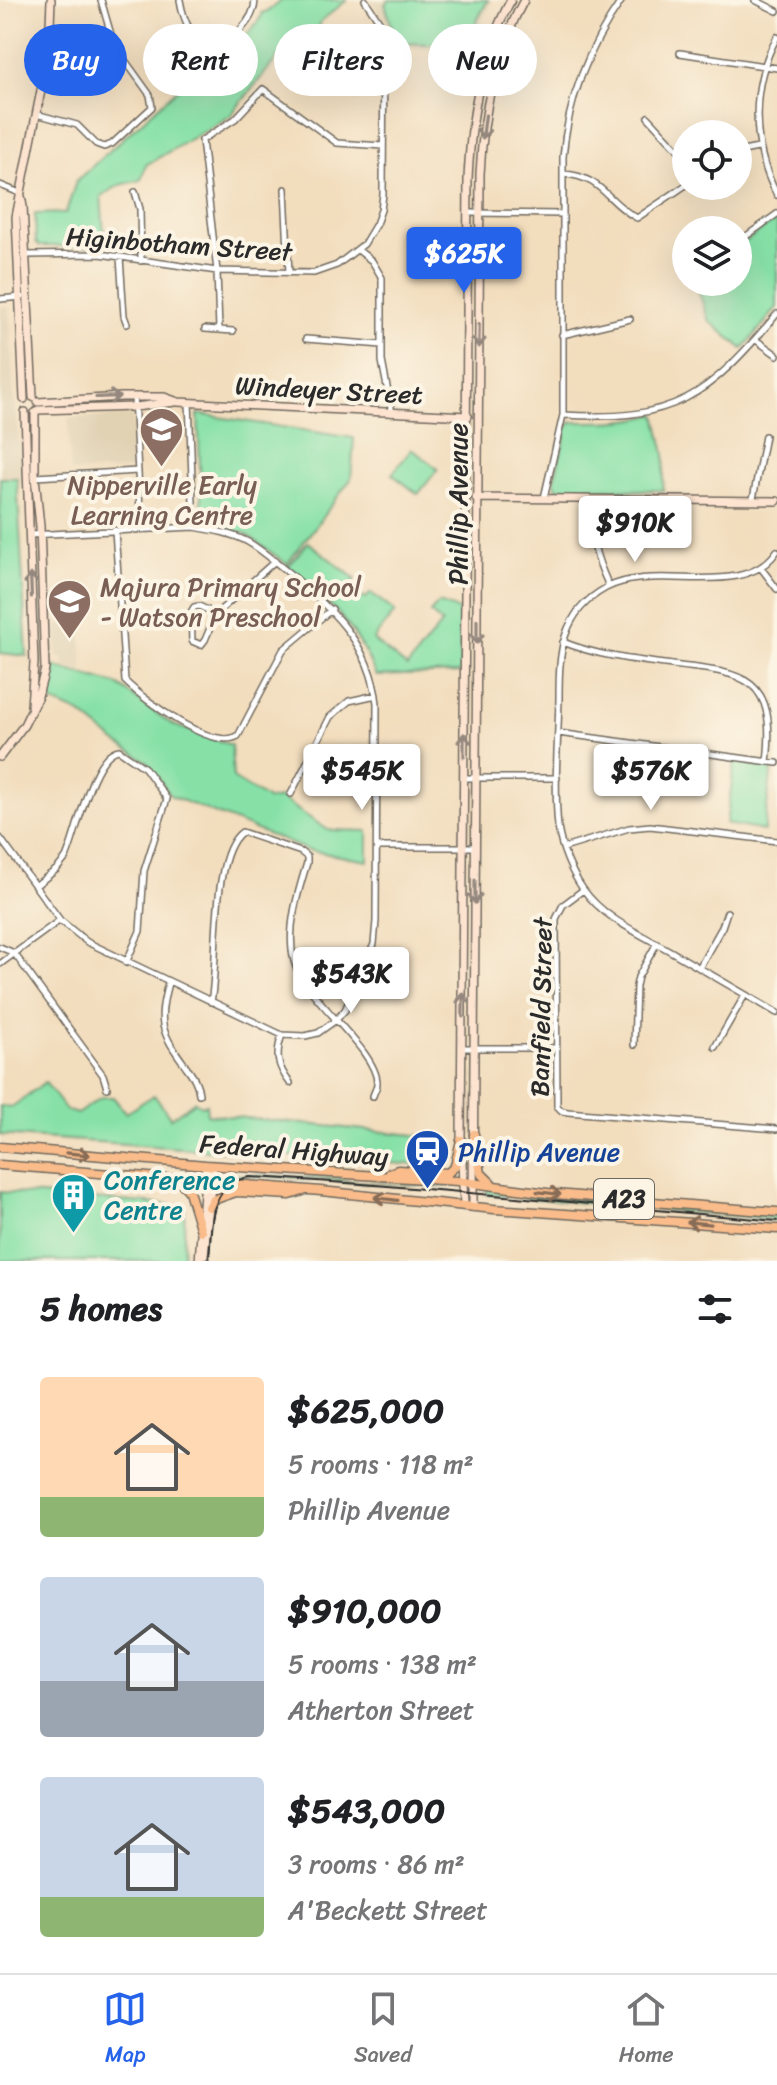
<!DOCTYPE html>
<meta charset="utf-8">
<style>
:root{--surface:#fff;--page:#f6f6f6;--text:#202124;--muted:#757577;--line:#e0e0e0;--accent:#2563eb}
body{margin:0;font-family:Sriracha,sans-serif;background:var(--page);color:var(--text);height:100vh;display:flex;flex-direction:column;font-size:30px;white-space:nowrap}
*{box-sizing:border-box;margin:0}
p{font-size:26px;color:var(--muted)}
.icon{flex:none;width:44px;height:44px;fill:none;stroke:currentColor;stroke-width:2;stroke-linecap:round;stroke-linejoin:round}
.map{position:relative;height:1261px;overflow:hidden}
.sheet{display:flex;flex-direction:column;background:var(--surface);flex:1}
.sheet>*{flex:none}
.banner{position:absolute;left:24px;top:24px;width:730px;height:72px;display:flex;gap:16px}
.buttons{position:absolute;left:672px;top:120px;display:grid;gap:16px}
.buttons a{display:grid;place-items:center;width:80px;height:80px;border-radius:50%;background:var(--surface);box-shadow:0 8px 32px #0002;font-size:40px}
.price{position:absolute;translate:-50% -68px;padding:0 18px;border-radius:8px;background:#fff;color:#222;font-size:26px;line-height:52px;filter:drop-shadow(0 2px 4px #0008)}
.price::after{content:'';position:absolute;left:50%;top:48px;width:24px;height:18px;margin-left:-12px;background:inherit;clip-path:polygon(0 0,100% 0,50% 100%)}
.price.current{background:var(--accent);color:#fff}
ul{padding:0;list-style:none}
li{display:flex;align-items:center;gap:24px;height:200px;padding:0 40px}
li span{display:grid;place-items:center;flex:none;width:224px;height:160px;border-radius:8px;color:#555}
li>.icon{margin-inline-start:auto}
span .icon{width:96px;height:96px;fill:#fffc;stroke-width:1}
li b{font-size:34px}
h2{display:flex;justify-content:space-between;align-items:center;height:96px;padding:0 40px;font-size:34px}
.tag{padding:0 28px;border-radius:36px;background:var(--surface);box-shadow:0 8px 32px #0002;font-size:28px;line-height:72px}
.tag.current{background:var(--accent);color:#fff}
.tab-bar{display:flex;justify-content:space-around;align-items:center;height:112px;border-top:2px solid var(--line);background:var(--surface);font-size:22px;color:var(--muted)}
.tab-bar a{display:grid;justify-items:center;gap:4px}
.tab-bar .current{color:var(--accent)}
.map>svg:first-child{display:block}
</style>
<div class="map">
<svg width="777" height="1261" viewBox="0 0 777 1261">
<rect width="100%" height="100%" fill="#fcf5e5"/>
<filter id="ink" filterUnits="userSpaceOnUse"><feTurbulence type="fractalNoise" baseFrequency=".0125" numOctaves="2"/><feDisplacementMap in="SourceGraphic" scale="16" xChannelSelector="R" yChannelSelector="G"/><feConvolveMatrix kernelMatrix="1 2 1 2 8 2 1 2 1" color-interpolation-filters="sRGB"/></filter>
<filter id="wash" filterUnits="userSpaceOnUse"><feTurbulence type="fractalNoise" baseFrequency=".006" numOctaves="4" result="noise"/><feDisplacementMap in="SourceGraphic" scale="32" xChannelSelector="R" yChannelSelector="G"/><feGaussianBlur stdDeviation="1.8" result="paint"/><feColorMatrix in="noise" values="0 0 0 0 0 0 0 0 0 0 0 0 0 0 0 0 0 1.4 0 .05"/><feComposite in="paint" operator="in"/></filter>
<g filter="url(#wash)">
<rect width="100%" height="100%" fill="#f2ddbd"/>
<path fill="#e1d2b4" d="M372,0H493L466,51L387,47L386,26Z
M0,307H9L13,390L24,478H0Z
M133,416L135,470L71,472L68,418Z
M81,624L83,673L63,666L64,659L57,656V625Z"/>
<path fill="#87e1a7" stroke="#598669" stroke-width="2" d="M282,0H347L321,21L318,30H310L308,36L299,45L281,53L230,116L146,165L141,180L120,185L101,196L105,247L39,246L36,242L35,214L66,213L76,181L215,55C232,49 253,31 262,15L261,13L268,11Z
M389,0H488L464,45L397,43L385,4Z
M777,219V308L743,349L709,321L696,284L738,282V247Z
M198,414L354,438L351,479L287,564L246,534L202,521Z
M656,414L665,454L663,490L565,491L557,488L554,481L567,428L572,422C601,422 627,423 656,414Z
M412,449L438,469L418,494L392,474Z
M0,478H17L27,656L0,653Z
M308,542L355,579L349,587L365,599L371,593L395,612L373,640L407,667L442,623L430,613L439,603L460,611V673L376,676C355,624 330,602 287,568Z
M52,666L116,684L173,725L231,745L233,778L268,800L280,798L328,830L368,831V861L307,850L171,796L146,761L117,743L81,714L46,699Z
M735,761L772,767L764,831L726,824Z
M45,1082L67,1111L77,1114L102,1097H113L126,1113L154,1095L171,1118L195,1101L201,1106L206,1104L207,1114L444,1138V1167L0,1135V1106L12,1107Z
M220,1174L339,1178L350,1181L447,1187L252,1176L233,1181L214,1179Z
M492,1189L562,1198L777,1216V1220L486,1194L487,1190Z
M0,1192L185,1206L183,1261H0Z"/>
</g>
<g filter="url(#ink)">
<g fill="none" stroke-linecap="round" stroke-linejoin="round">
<defs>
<path id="street" d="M180,0C183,18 191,40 210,47C230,45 255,20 255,0
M755,0L777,11
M312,37L342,57L383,58
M777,37C750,86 751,145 777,195
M680,53L777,68
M36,114L77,125L96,144L104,147L112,144L152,107L150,95L114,45L101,0
M648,117L686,158
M738,152L758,148
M563,174C603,176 607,203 637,218L686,185
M0,185L20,193
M285,189L289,273
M135,192L140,209L141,261
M468,213L562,214
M738,242L777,214
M358,250L372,261L382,278V361L392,413
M25,255L100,254L217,271L314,273L337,265L364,244L376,224L381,210L383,194L384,40L381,24L365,0
M120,257L124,316L127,324
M0,299L22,297
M205,329L233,331
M219,330L217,271L202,140L235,119L263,89L337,143L383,146
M562,335L630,319
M306,339L382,345
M756,340L777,355
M134,397L141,529
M189,402L194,527
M563,415C675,422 707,397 777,314
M35,477L138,471
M544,498L563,415V157C568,98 588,48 622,0
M589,499C591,536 593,552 609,586
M753,499L765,436
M115,530L125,681C144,700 212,751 238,736L283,650L332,609
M777,551C743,602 657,561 606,588C560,613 559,654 559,699C558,741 554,785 558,827C561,848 571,872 583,889C604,919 641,934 672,952C707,972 742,993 777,1013
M761,568L777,589
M216,614L199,606L194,607L191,612L192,641L201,645L205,640L216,614L275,561
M563,642C598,656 634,660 672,665C744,673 777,675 767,762
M558,733L777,763
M464,778H557
M291,794L330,717L349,701L376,695
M0,838L60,920L87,942L282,1035L305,1036L318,1033L336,1020L345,1010L374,944L376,921L377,703C370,645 335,612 293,576C278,565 264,551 248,542C232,533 212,530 194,527L29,535
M377,847H476
M564,848L629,828L650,826L777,841
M35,886L57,869L66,858C77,834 92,753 119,750L145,768L167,799L144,871L140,931L126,963
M583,890L563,905L556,919L557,1106L562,1111L568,1112L777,1129
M0,947L14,953L103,1075L107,1088
M0,964L60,920
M699,968L722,927L727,912
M168,983C157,1023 161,1032 185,1065C192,1075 198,1082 199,1094
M211,1002C219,963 210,855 242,832L301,852L307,857V863C298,892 286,930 294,961C303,997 379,1051 377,1084C377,1088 374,1092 373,1096
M282,1035C275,1055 277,1066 290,1083
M634,1045L636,986L638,977L657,943
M715,1047L745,995
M463,1048H556"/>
<path id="secondary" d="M21,196L23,207L33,397
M24,399L16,217L49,50L51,0
M38,402L122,397H164L178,402L468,416
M38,410L135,407L175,402
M25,412L34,663L31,706
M476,498L777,501
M0,757L24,725L38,696L45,669L40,526L35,477V413
M464,1206L461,1140L468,179C471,116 480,56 511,0
M473,1207L480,174C483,112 494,55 524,0
M204,1255L213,1166
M199,1261L206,1165"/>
<path id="highway" d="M474,1134L481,1173L492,1184
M0,1147L206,1165L457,1181L555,1194L777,1212
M0,1165L321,1191L494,1209L777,1229
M390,1173L398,1170L448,1173L455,1166L461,1140
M178,1179L189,1191L201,1231
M209,1207L213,1200L236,1192L290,1195L303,1191"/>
</defs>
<use href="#street" stroke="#71695e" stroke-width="8"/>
<use href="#secondary" stroke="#71695e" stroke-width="10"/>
<use href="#highway" stroke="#71695e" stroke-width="11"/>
<use href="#street" stroke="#fff" stroke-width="5"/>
<use href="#secondary" stroke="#fde4d0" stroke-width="7"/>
<use href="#highway" stroke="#f9bc8a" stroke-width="8"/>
<path stroke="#2b2b2b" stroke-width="2" d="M209,1261C212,1228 207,1183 250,1177C426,1186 601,1206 777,1221"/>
</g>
<defs><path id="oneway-shaft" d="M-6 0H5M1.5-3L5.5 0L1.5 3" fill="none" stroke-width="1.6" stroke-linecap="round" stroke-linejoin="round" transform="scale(2)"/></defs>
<g stroke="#94887e">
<use href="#oneway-shaft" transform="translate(484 127) rotate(97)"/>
<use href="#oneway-shaft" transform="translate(479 336) rotate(91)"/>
<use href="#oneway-shaft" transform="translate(108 397) rotate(-2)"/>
<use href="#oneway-shaft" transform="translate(31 585) rotate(-92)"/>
<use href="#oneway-shaft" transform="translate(477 632) rotate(90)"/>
<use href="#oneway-shaft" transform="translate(464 745) rotate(-90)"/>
<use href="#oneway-shaft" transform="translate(475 892) rotate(90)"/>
<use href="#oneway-shaft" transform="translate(463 1005) rotate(-89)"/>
</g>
<g stroke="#886c56">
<use href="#oneway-shaft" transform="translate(78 1154) rotate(5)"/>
<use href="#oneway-shaft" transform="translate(549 1193) rotate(7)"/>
<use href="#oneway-shaft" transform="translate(386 1199) rotate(-173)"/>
<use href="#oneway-shaft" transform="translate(699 1223) rotate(-175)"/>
</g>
</g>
<defs>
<symbol id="school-pin" viewBox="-11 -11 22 30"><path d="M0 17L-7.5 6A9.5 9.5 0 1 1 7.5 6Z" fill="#8d6e63" stroke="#fcf5e5"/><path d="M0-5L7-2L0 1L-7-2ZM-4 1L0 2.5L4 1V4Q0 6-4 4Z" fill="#fff"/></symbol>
<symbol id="station-pin" viewBox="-11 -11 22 30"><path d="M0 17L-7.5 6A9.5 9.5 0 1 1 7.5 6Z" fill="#1a4fb4" stroke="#fcf5e5"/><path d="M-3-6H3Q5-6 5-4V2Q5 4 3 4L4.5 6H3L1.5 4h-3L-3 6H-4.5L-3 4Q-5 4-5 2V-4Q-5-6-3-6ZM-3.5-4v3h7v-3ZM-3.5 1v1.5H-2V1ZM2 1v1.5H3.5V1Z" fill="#fff"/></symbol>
<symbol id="building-pin" viewBox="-11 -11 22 30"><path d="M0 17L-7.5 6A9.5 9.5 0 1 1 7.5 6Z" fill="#0f9aa8" stroke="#fcf5e5"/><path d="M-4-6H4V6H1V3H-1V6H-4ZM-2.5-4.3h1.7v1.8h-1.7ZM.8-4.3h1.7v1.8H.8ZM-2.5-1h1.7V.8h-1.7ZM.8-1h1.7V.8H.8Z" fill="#fff"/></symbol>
</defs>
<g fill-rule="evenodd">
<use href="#school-pin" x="136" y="404" width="51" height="69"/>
<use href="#school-pin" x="44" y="576" width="51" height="69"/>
<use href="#station-pin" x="402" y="1126" width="51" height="69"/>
<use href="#building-pin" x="48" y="1170" width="51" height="69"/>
</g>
<g text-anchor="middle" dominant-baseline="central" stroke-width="8" stroke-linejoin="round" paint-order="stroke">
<rect fill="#fcf5e5" stroke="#6a6863" stroke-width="2" x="594" y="1179" width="60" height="40" rx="6"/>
<g font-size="24" font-weight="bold" fill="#2b2b2b">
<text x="624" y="1199">A23</text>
</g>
<g font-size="26" fill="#2b2b2b" stroke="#fcf5e5">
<text transform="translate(179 244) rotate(4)">Higinbotham Street</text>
<text transform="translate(329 390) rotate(3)">Windeyer Street</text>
<text transform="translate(458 504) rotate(-90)">Phillip Avenue</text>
<text transform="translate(541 1007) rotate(-89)">Banfield Street</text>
<text transform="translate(294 1150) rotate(4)">Federal Highway</text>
</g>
<g font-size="26" fill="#785e54" stroke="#fcf5e5">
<text x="162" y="485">Nipperville Early<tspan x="162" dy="30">Learning Centre</tspan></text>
<text x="100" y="587" text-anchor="start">Majura Primary School<tspan x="100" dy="30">- Watson Preschool</tspan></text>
</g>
<g font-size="26" fill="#164399" stroke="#fcf5e5" text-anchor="start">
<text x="458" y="1152">Phillip Avenue</text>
</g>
<g font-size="26" fill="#0d838f" stroke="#fcf5e5" text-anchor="start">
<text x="104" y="1180">Conference<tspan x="104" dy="30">Centre</tspan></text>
</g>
</g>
</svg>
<div class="buttons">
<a><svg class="icon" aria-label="locate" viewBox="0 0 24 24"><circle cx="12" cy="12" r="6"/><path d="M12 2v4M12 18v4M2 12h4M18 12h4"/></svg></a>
<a><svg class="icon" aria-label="layers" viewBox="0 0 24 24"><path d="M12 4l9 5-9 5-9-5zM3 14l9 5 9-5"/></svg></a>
</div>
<b class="price current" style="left:464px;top:295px">$625K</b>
<b class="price" style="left:635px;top:564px">$910K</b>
<b class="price" style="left:362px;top:812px">$545K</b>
<b class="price" style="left:651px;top:812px">$576K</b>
<b class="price" style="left:351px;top:1015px">$543K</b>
<div class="banner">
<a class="tag current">Buy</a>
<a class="tag">Rent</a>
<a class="tag">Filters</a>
<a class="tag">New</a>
</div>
</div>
<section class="sheet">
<h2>5 homes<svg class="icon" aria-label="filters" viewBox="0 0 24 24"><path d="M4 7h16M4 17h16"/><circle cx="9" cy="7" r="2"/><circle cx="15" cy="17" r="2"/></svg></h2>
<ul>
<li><span style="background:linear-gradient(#ffd9b3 75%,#8fb573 0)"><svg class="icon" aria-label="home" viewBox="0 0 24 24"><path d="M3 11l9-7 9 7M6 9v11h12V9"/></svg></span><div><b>$625,000</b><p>5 rooms · 118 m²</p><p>Phillip Avenue</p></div></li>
<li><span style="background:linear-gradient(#c9d6e8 65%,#9aa5b1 0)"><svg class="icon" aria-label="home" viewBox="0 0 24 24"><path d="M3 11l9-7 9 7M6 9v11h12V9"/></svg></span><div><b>$910,000</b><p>5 rooms · 138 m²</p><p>Atherton Street</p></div></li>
<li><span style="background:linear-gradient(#c9d6e8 75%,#8fb573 0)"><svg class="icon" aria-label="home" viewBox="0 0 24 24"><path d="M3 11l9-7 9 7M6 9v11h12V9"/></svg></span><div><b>$543,000</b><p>3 rooms · 86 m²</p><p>A'Beckett Street</p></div></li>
</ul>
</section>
<nav class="tab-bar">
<a class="current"><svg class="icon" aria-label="map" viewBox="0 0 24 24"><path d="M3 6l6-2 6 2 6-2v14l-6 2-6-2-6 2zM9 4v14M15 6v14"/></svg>Map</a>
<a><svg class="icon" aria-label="saved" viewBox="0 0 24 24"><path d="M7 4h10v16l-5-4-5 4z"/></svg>Saved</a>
<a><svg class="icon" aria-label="home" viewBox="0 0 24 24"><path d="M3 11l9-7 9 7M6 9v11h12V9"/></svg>Home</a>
</nav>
